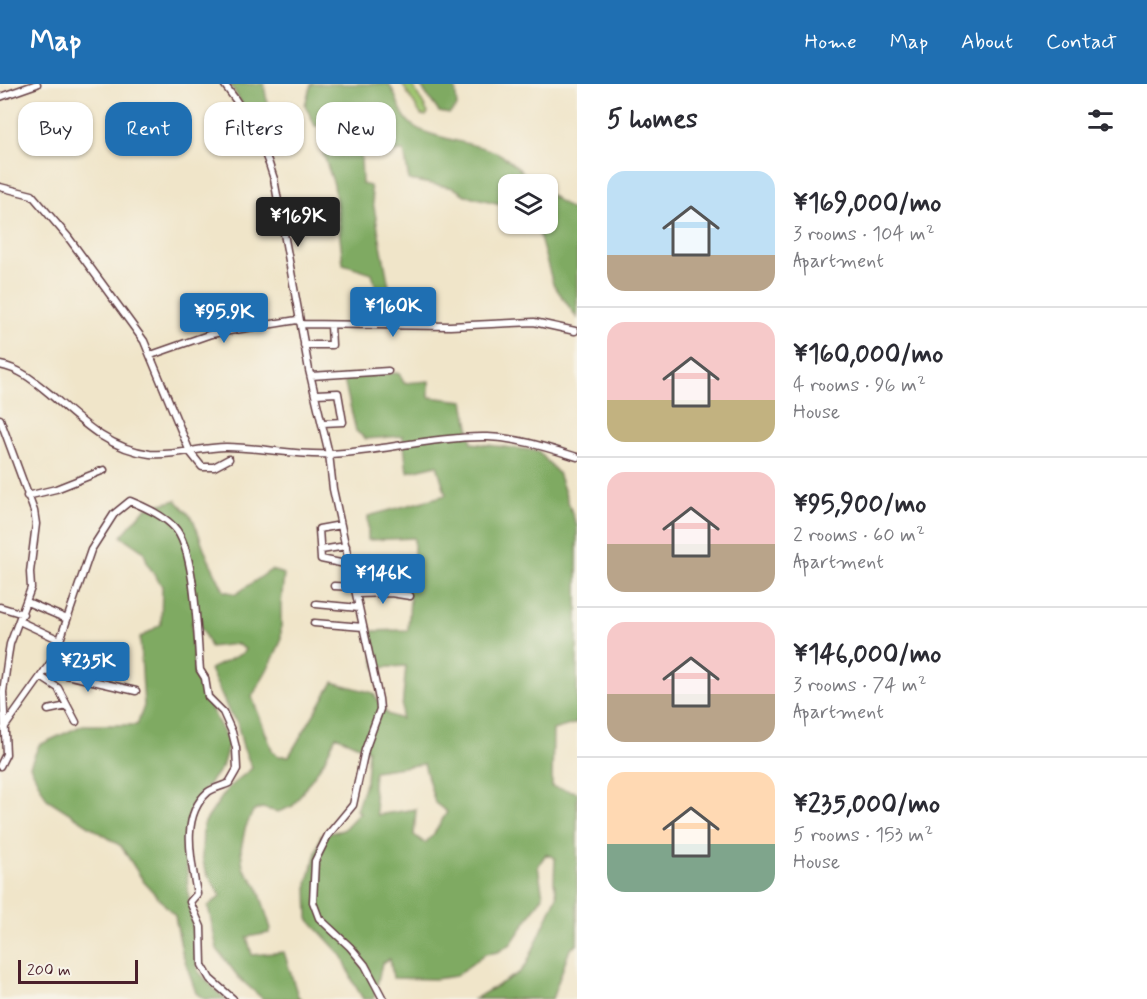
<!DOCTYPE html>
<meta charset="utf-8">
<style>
:root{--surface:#fff;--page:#f7f7f7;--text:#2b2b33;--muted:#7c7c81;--line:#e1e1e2;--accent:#1f6fb2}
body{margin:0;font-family:Mynerve,sans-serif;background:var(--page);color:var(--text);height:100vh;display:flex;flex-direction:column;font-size:22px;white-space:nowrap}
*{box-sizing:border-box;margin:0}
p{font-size:20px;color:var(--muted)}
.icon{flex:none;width:33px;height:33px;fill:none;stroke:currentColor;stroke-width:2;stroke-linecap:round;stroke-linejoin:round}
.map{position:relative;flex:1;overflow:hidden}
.side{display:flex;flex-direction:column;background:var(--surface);width:570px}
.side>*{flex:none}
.top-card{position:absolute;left:18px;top:18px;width:468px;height:54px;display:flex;gap:12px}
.tools{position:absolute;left:498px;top:90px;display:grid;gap:12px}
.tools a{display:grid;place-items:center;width:60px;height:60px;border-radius:12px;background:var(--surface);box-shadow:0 2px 4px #0004;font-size:30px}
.scale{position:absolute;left:18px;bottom:15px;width:120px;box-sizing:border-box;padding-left:6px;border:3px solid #4a1f2b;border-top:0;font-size:16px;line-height:21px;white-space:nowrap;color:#4a1f2b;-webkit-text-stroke:4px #f7f3e8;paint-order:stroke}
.price{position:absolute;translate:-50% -51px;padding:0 14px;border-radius:6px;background:var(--accent);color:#fff;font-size:20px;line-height:39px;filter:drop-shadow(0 2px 3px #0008)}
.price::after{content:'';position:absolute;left:50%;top:36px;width:18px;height:14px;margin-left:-9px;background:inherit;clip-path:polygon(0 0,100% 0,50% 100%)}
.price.selected{background:#222;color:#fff}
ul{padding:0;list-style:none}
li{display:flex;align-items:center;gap:18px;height:150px;padding:0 30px}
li+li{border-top:2px solid var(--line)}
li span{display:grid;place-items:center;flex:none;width:168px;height:120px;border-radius:18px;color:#555}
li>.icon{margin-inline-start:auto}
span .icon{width:72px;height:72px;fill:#fffc;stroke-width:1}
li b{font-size:26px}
h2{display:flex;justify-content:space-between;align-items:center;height:72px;padding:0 30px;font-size:26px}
.tag{padding:0 21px;border-radius:18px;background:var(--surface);box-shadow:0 2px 4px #0004;font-size:21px;line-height:54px}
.tag.selected{background:var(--accent);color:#fff}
header{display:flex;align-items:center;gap:36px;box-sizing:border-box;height:84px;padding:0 30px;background:var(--accent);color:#fff}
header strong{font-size:28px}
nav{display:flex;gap:33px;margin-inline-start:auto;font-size:21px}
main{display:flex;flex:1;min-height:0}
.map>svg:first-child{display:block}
</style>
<header>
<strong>Map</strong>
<nav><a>Home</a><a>Map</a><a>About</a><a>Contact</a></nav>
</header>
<main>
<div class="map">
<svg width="577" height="915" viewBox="0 0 577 915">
<rect width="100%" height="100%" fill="#f7f3e8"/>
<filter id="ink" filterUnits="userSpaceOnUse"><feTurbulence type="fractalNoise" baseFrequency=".0167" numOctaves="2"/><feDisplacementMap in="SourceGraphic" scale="12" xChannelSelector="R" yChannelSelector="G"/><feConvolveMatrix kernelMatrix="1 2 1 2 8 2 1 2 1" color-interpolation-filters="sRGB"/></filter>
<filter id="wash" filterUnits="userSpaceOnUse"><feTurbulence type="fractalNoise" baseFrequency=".008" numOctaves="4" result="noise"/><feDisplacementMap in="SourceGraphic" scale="24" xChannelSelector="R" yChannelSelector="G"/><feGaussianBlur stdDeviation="1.35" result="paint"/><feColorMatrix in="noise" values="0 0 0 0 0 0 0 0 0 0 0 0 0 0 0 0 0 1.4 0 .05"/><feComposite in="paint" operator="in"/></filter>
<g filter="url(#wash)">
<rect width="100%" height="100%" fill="#f0e5c9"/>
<path fill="#9fc570" stroke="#74724e" stroke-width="1.5" d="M402,0H412L428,29L426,32L421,31Z"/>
<path fill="#7faa62" stroke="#646446" stroke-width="1.5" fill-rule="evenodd" d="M230,0H264L269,30L252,37Z
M311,0H389C398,13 399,30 412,41C427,53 474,59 496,68C510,75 524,90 536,100H508V122L465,111L454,104L409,96L404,67L361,70L362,100L370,102L395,234L384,235L372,189L343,180L334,101L322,66L330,54L329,43L315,42L305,21Z
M419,0H455L457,23L449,30L439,28Z
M548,109L577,130V234L553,200L536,140H548Z
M399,289L404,299L429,297V313L464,317L472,359L538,367L558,389L577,443V639L553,646L552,703L577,708V861L570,865L552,915H474L519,889L526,881L557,812L554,798L555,774L546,770L538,782L543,812L511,860L498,868L485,870L456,892L435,895L393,894L390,875L382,879L374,915H363L353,898L343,873L308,835L307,800L321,751L343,746L360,728L356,726L366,697L368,666L336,652L324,677L293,722L278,728L262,724L253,727L245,745L241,765L243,784L258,803L271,845L269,849L247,853L252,871L284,868L298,912L302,915H263L239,894L217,865L208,822L221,812L205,786L202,772L203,741L228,704L252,684L243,663L237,638L230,630L210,585L243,569L245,565L237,560L210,563L203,547L192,538L194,591L229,659L222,683L198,714L185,750L188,807L198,887L219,910L228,915H204L196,909L182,868L175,832L144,798L121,762L47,715L30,682L39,661L83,641H137L144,622L140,554L161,540L162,502L148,481L144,468L121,452L146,424L176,416L193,435L207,472L224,507L236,510L271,486L284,490L281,521V557L273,575L252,613L273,668L279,672H289L333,598L373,609L387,630L401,635L406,582L375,584L370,547L408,546L410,515L403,506L414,487V454L368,456V432L446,411L437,381L407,388L403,352L366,355L356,347L343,292ZM424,680L435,719L447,728L433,751L425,759L414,751L416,725L377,731L373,702L374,687Z"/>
</g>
<g filter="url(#ink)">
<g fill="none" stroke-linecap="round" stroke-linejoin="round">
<defs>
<path id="minor" d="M224,0C246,28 264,61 274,95L309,286L329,370L333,405L379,615L380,625L365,666L353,721L328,751L315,777L313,818L319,834L350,863L365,881L383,915
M0,13L37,0
M0,103L32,111L68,153L144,257L190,368L202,383H214L229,375
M304,261H332L331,241
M151,271L211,250L297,236L302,240L450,242L534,238L575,247
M0,281C21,285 34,297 50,310C80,336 108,365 150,370C176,372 201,363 226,363C261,363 295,372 331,370C383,367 435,352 488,353C519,354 548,364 577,373
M311,292L388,287
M316,310L338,309L343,338L323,339
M0,335L34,427L36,440L30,488L31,504L10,560L8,572L3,608L6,670L0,682
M27,412L56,405L104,386
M341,441L319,445L321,475L350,481
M321,466L346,462
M353,493L386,492
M334,502L355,503
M356,510L391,509L410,512
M27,518L67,535
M316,520L359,524
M0,523L23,530
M19,537L60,556
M314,539L363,543
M45,586L136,607
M41,593L58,604L76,638
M48,626L67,622
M4,644L51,578L60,556L91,466L114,430L130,417C145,423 163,431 174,443C196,465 197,554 200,586L205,594L208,613L223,628L232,648L236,664L237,685L229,699C223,702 213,704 208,708C179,733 192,779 197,810L190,818L201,843L202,881L210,895L233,915"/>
</defs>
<use href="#minor" stroke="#633d43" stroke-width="9"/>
<use href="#minor" stroke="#fff" stroke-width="6"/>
</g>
</g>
</svg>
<div class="tools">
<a><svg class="icon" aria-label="layers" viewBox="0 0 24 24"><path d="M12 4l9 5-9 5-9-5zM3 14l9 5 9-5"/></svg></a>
</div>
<div class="scale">200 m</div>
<b class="price selected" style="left:298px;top:164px">¥169K</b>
<b class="price" style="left:393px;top:254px">¥160K</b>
<b class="price" style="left:224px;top:260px">¥95.9K</b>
<b class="price" style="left:383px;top:521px">¥146K</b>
<b class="price" style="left:88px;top:609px">¥235K</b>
<div class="top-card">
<a class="tag">Buy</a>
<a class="tag selected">Rent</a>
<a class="tag">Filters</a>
<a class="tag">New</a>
</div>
</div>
<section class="side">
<h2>5 homes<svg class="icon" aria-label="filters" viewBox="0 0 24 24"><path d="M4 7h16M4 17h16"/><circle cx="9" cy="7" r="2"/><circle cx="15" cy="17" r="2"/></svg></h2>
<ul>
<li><span style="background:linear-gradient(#bfe0f5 70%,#b9a48a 0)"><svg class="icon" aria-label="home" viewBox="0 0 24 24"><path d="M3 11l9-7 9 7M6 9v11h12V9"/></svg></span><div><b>¥169,000/mo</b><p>3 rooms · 104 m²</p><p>Apartment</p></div></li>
<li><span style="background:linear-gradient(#f6c9c9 65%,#c2b280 0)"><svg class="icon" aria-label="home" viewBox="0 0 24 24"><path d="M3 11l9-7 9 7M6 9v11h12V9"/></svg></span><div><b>¥160,000/mo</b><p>4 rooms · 96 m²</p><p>House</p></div></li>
<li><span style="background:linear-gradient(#f6c9c9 60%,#b9a48a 0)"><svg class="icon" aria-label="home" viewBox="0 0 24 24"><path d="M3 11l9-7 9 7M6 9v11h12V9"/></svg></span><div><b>¥95,900/mo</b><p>2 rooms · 60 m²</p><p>Apartment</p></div></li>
<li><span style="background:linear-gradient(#f6c9c9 60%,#b9a48a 0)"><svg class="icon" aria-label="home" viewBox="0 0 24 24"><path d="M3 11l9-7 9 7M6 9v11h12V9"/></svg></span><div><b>¥146,000/mo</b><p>3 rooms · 74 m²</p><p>Apartment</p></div></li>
<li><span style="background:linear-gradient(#ffd9b3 60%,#7fa58c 0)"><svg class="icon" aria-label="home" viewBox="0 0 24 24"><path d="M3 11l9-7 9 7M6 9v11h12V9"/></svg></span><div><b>¥235,000/mo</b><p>5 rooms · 153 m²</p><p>House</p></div></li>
</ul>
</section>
</main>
